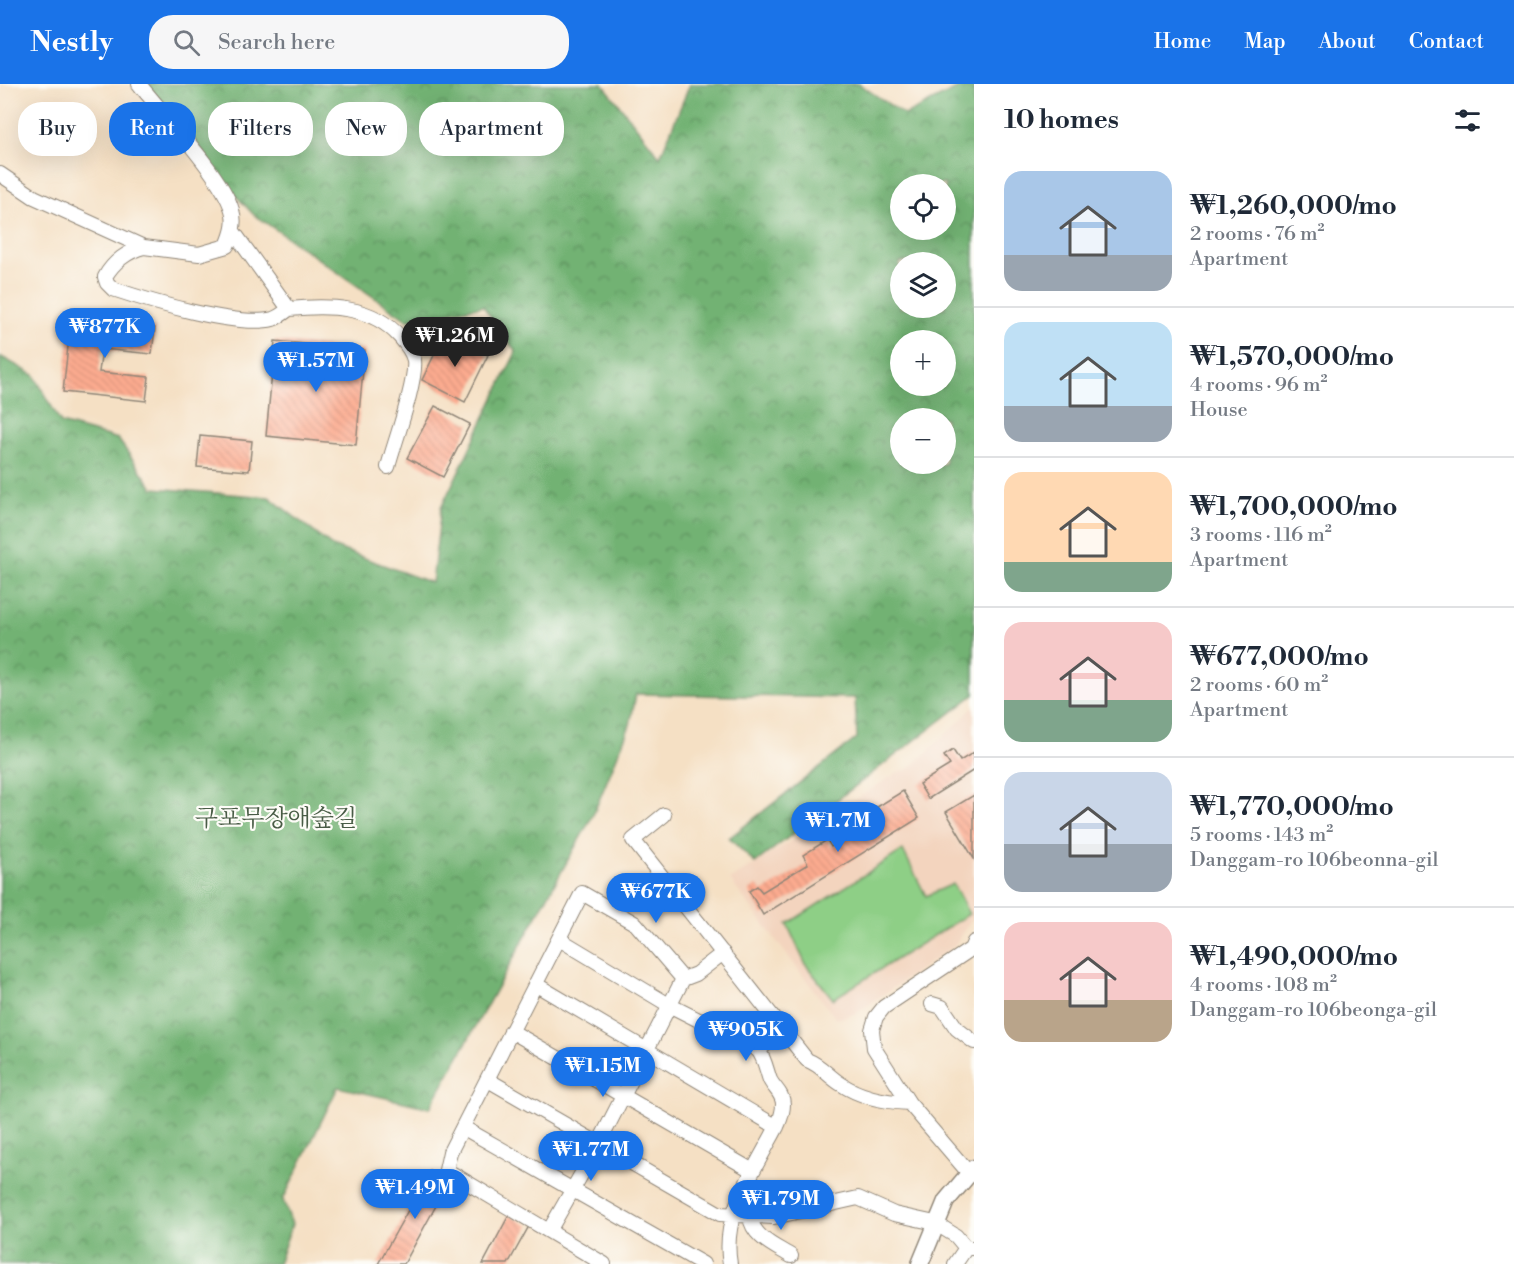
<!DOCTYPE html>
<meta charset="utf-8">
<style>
:root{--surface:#fff;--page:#f6f6f7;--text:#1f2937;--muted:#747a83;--line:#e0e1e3;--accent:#1a73e8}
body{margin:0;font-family:"Libre Bodoni","Noto Serif KR",serif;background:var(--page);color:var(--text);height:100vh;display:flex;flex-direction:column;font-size:22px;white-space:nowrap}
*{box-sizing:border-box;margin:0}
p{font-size:20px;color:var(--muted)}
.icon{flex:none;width:33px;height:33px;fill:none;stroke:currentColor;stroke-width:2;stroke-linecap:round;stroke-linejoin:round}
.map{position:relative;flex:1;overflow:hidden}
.sheet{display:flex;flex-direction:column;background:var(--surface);width:540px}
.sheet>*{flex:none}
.banner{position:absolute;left:18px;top:18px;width:570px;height:54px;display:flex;gap:12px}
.controls{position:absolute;left:890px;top:90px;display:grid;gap:12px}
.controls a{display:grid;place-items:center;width:66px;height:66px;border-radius:50%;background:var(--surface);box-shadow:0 6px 24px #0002;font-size:30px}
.price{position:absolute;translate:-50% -51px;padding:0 14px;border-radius:21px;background:var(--accent);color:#fff;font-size:20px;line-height:39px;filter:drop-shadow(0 2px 3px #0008)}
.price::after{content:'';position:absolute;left:50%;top:36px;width:18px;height:14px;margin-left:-9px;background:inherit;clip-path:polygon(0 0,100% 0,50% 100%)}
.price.current{background:#222;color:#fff}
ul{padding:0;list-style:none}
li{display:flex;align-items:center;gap:18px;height:150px;padding:0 30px}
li+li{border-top:2px solid var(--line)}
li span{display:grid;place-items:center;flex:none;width:168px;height:120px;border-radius:18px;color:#555}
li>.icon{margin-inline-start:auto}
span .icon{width:72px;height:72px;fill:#fffc;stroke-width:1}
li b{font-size:26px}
h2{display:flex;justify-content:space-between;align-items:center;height:72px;padding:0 30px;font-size:26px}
.tag{padding:0 21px;border-radius:24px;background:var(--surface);box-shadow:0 6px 24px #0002;font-size:21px;line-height:54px}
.tag.current{background:var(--accent);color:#fff}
header{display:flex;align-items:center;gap:36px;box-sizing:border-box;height:84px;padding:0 30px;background:var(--accent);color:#fff}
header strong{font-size:28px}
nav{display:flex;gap:33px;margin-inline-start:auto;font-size:21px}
.search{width:420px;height:54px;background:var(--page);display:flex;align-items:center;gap:15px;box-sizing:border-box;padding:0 21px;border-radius:24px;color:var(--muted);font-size:22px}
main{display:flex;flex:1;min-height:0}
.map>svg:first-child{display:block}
</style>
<header>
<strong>Nestly</strong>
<div class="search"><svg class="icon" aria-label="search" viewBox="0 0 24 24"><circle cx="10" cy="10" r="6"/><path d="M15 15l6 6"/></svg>Search here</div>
<nav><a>Home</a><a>Map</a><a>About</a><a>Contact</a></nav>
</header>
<main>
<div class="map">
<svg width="974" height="1180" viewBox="0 0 974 1180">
<defs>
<pattern id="forest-crowns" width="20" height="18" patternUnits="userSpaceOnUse" patternTransform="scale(1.5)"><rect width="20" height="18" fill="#72b273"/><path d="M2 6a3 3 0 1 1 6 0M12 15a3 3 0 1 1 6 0" fill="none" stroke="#5e915f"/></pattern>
<pattern id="building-back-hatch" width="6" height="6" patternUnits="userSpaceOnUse" patternTransform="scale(1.5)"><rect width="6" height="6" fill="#fcab8f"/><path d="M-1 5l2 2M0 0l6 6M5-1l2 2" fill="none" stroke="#d8937c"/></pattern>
</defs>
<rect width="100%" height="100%" fill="#fdfcf7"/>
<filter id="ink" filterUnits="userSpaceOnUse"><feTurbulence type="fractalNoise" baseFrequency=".0167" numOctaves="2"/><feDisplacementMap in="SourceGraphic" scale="12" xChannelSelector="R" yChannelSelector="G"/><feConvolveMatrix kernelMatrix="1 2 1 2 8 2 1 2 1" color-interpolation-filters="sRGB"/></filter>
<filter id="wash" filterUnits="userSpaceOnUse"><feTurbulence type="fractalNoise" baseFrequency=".008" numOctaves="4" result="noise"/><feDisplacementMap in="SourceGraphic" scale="24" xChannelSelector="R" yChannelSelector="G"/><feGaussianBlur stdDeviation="1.35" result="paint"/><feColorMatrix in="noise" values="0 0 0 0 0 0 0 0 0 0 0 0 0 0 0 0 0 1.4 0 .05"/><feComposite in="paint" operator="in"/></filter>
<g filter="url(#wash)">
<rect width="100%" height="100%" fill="#f5e0c4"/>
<path fill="#f3d4be" d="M974,623V831L954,862L855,930L836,935L730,796L898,688L909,685Z"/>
<path fill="url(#forest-crowns)" stroke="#4e6e4f" stroke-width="1.5" fill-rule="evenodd" d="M146,0H603L660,73L690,0H859L905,31L966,0H974V611L755,779L729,754L857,654L855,614L636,610L630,641L593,731L430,1024L338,1003L283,1116L292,1140L278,1180H0V272L34,291L61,339L118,355L153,404L269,413L332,462L432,499L441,424L516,268L483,222L407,236L253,130L213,87ZM900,100H945V146H900ZM900,178H945V224H900ZM900,256H945V302H900ZM900,334H945V380H900Z"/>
<path fill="#8ecf86" stroke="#5c7d58" stroke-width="1.5" d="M903,766L926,812L953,800L969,830L833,915L806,881L787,840Z"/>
<g id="blocks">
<path fill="url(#building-back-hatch)" d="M71,235L155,244L152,270L102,265L99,288L149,293L146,317L63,308Z
M445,249L488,271L465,318L422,296Z
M275,257L365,266L356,361L266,352Z
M435,322L470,340L443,393L407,374Z
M200,352L252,357L249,387L197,383Z
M953,666L960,677L974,668V686L928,715L919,700L950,681L944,672Z
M903,707L919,734L763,831L749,807L757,802L762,808L808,780L803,771L827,756L831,763L882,731L877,723Z
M974,711V775L946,728Z
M430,1087L449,1098L404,1180H378Z
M509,1131L529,1142L508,1180H483Z"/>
</g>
</g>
<g filter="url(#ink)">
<use href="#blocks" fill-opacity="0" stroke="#908678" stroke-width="1.5"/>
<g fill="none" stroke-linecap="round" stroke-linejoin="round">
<defs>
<path id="minor" d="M0,90L34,113L144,163L199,170L227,162C232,150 236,139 232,126C223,93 162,29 139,0
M233,147L289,225C328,221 372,221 400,253C406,260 412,267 414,276C417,297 394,360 388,383
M144,163C128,167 113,178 105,193L107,199L113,205C149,217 237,244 273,235C279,233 285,228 289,225
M664,731L633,756L807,976C821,981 828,992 841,1000C860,1013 887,1018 909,1019
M559,855L669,921L758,966C765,975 766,985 770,996C774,1004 783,1010 783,1020C783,1035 773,1050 766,1063C746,1100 722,1136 730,1180
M535,900L777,1043
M932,920L942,923L957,945L974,958
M511,947L753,1087
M758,966L783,948
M488,996L720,1130L774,1133L858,1114L894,1130L935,1139L956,1152L966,1164H974
M464,1044L703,1180
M968,1088L909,1019L874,964L872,946L876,933L884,923L971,865L974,858
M750,1132C752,1153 775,1162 791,1172
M549,1147L598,1061L683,895
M604,1180L446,1086L450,1068L582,809L636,840L683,895L696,890L723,869
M955,1180L966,1164"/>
<path id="major" d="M920,1180L946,1117L974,1084"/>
</defs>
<use href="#minor" stroke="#908678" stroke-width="16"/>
<use href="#major" stroke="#908678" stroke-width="19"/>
<use href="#minor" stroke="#fff" stroke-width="14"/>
<use href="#major" stroke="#fff" stroke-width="16"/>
</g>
</g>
<g text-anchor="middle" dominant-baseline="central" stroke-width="4.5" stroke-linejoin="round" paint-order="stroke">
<g font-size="24" fill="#495c46" stroke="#fdfcf7">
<text x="276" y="735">구포무장애숲길</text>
</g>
</g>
</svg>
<div class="controls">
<a><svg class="icon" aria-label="locate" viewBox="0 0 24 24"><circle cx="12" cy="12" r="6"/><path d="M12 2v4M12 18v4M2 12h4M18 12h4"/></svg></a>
<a><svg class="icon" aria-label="layers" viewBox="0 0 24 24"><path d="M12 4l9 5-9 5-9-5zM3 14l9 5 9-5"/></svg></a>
<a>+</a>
<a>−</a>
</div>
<b class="price" style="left:105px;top:275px">₩877K</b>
<b class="price current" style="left:455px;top:284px">₩1.26M</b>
<b class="price" style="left:316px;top:309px">₩1.57M</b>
<b class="price" style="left:838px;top:769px">₩1.7M</b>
<b class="price" style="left:656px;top:840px">₩677K</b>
<b class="price" style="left:746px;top:978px">₩905K</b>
<b class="price" style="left:603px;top:1014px">₩1.15M</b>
<b class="price" style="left:591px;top:1098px">₩1.77M</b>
<b class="price" style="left:415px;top:1136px">₩1.49M</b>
<b class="price" style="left:781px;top:1147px">₩1.79M</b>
<div class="banner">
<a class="tag">Buy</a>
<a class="tag current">Rent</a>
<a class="tag">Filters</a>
<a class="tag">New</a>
<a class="tag">Apartment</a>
</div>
</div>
<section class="sheet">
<h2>10 homes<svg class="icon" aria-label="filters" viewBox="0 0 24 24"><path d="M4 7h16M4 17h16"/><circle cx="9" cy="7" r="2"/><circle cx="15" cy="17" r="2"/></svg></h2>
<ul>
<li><span style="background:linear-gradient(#a9c7e8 70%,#9aa5b1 0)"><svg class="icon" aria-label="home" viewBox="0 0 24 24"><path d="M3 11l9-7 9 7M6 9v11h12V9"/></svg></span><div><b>₩1,260,000/mo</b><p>2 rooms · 76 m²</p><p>Apartment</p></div></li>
<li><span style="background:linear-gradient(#bfe0f5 70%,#9aa5b1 0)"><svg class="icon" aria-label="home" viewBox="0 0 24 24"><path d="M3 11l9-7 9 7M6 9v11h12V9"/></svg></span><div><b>₩1,570,000/mo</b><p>4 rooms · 96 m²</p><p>House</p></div></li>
<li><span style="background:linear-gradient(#ffd9b3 75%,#7fa58c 0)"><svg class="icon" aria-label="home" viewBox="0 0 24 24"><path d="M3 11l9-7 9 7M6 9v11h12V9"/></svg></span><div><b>₩1,700,000/mo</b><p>3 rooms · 116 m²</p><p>Apartment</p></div></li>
<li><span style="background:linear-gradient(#f6c9c9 65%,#7fa58c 0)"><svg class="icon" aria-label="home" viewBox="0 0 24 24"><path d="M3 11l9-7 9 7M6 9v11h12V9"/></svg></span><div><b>₩677,000/mo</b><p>2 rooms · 60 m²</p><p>Apartment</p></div></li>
<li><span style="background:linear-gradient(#c9d6e8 60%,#9aa5b1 0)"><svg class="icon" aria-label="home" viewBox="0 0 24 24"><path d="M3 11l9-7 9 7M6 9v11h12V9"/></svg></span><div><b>₩1,770,000/mo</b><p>5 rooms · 143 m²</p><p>Danggam-ro 106beonna-gil</p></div></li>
<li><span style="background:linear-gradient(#f6c9c9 65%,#b9a48a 0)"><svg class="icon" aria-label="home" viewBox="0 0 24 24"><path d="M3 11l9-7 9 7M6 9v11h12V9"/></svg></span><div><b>₩1,490,000/mo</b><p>4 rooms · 108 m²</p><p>Danggam-ro 106beonga-gil</p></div></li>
</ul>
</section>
</main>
